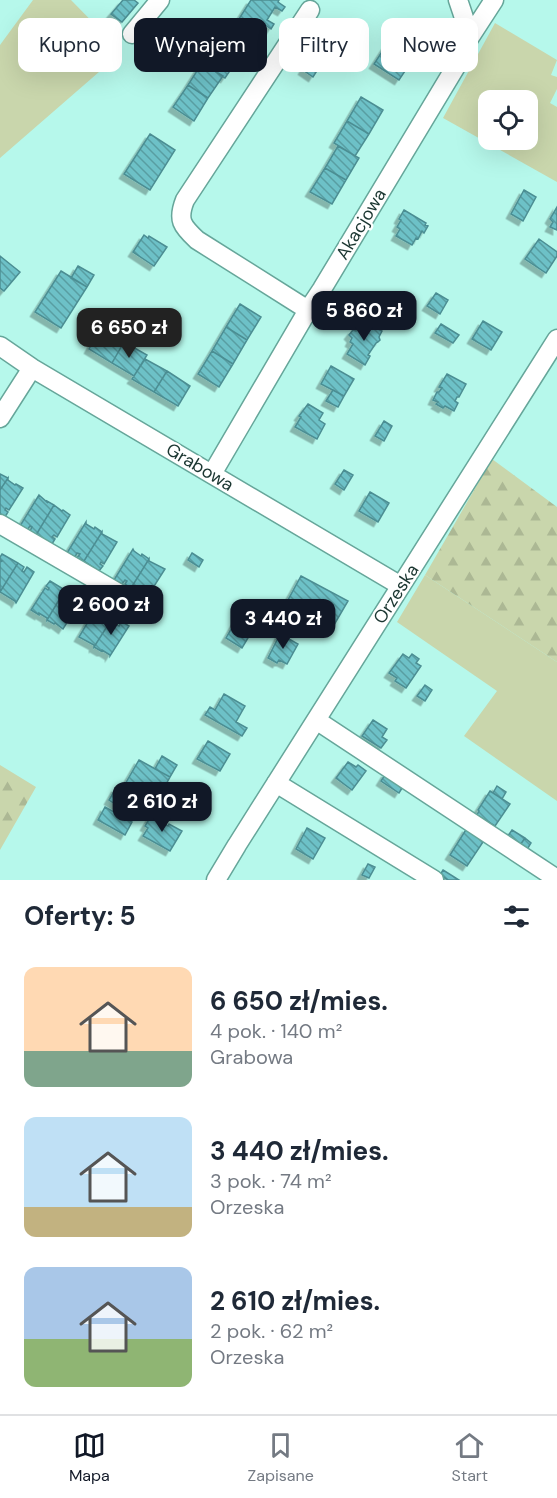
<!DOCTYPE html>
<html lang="pl">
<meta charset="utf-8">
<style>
:root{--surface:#fff;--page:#f6f6f7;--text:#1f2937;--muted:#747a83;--line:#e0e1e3;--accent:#111827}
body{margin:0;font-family:"DM Sans",sans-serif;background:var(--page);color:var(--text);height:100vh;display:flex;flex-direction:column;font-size:22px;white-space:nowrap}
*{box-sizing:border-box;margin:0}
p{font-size:20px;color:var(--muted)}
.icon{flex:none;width:33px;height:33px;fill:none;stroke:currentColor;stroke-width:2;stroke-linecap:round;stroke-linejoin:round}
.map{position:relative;height:880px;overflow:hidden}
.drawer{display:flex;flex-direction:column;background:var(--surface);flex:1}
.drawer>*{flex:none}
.banner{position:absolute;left:18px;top:18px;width:522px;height:54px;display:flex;gap:12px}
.fabs{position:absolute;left:478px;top:90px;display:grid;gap:12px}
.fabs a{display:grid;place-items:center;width:60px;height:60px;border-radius:12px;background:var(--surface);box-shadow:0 6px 24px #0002;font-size:30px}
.price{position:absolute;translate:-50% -51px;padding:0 14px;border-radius:12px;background:var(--accent);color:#fff;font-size:20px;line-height:39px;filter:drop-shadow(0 2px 3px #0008)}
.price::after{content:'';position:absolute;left:50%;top:36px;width:18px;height:14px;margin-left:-9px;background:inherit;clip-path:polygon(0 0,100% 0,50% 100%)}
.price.active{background:#222;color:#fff}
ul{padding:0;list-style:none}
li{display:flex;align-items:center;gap:18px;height:150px;padding:0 24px}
li span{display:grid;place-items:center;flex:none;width:168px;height:120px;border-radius:12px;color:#555}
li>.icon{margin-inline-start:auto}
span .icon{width:72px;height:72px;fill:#fffc;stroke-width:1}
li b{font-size:26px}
h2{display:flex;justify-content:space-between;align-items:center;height:72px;padding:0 24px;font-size:26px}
.tag{padding:0 21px;border-radius:12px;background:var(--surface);box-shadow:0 6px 24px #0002;font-size:21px;line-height:54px}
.tag.active{background:var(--accent);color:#fff}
.menu{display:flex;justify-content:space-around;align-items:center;height:84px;border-top:2px solid var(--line);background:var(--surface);font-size:16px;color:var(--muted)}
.menu a{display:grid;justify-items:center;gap:3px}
.menu .active{color:var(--accent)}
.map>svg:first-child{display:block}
</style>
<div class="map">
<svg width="557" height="880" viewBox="0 0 557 880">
<defs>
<pattern id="forest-firs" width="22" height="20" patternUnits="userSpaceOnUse" patternTransform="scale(1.5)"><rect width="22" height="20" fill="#c9d6ac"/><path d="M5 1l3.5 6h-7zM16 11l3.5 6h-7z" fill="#acb894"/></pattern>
<pattern id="building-back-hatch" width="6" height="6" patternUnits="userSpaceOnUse" patternTransform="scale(1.5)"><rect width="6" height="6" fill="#6dc1c7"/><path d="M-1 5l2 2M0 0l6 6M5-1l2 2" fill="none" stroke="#599ea2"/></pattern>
<filter id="shadow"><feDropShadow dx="-4.5" dy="4.5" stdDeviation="0" flood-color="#0004"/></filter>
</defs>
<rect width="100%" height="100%" fill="#b6f8eb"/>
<path fill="#c9d6ac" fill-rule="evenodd" d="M33,0H71L122,52L0,158V45Z
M495,23L557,60L551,75L557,77V89L550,103L557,107V182L443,118ZM489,100H528V140H489Z
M425,575L557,662V801L464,736L497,691L397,622Z"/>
<path fill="url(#forest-firs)" d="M492,459L557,507V662L425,575Z
M0,765L36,787L0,850Z"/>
<path fill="url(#building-back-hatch)" stroke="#4c8e93" stroke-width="1.5" filter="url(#shadow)" d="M123,0H134L138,3L122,22L111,14Z
M251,0H279L278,2L285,7L282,11L275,7L267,20L274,24L271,29L264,24L257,35L237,22Z
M234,20L255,33L240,56L219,42Z
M400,24L425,41L399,80L374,64Z
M219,42L240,56L225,78L204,64Z
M310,59L320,66L313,77L303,70Z
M202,63L223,76L208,98L188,85Z
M188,85L208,98L194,121L173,107Z
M361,97L383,110L369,134L347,121Z
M347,121L369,134L355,156L334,143Z
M150,134L175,150L150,190L124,174Z
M338,146L359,158L346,180L325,168Z
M325,168L346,180L332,204L310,192Z
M524,190L536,197L523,221L511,214Z
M557,207V230L550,227L553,222L550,219Z
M404,210L426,223L425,225L428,226L424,233L422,231L418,239L416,238L412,245L396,236L400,229L397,227L401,220L399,219Z
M144,235L148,238L149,236L167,247L154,266L133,252Z
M539,239L557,252V256L546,273L525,259Z
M0,256L20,272L4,291L0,288Z
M78,266L94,275L87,287L71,278Z
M61,271L87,287L61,328L35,312Z
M436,293L448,300L440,314L427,306Z
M240,304L261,317L247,340L226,327Z
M362,320L382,331L379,337L380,340L378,342L376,343L368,355L370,356L365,365L347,354L353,344L350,342L352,338L349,335L353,330L356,331Z
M483,321L502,332L491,350L472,339Z
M441,324L459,335L453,343L435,333Z
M226,327L247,340L233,364L212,351Z
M101,328L124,342L112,363L89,349Z
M124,342L147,355L134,376L112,363Z
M212,351L233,364L219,387L198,374Z
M145,359L167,371L154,392L132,379Z
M331,366L354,379L344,396L321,384Z
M167,371L190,386L178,406L154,392Z
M447,374L466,384L459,397H457L455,401L458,403L454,411L445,406L443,408L436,404L438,402L433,400L437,392H439L442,388L439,387Z
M333,390L344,396L338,407L326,401Z
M308,404L323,413L319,420L325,424L317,439L295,427L301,417L299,416Z
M384,421L392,426L384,441L375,436Z
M344,470L353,475L344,490L335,484Z
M0,474L8,478L0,490Z
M8,478V480L15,485L16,484L23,488L9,510L6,508L5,510L8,512L5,517L0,514V490Z
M370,492L389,503L378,522L359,511Z
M39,495L47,502V501L54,505L36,535L30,531L32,527L30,526L27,530L20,526Z
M54,505L62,511L63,510L70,515L57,537L54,535L52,537L55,539L52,544L36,535Z
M86,522V524L94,529L95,527L102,532L84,561L77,558L80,554L77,553L75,557L67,553Z
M102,532V534L117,542L104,564L101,562L100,564L103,566L99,571L84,561Z
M133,549L134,551L141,556L142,554L149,559L131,588L125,584L127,581L125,580L122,584L114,580Z
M192,553L203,560L199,567L188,560Z
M2,554L18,563L0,592V562L2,561L0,560V557Z
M149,559V561L165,569L151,591L148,589L147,591L150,593L146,598L131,588Z
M18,563L24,567L22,571L24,572L27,567L34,572L16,603L15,601L0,592Z
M301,576L348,601L334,625L288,600Z
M50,581L65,590L47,620V618L39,613V615L31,610L45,588L48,590L49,588L46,586Z
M65,590L71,594L69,598L71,599L74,594L82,599L63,629L55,623L54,624L47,620Z
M97,607L113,617L94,647V645L79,637L92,615L95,617L97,615L94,613Z
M241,612L257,623L242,648L226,638Z
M113,617L119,621L116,624L119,626L121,621L129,626L110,656V655L102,650L101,651L94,647Z
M280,634L298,644L287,664L279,660L277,663L268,658Z
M403,654L409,658L412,654L419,659L416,663L421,666L406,688L395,681L397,678L389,673Z
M425,685L432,690L425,701L417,696Z
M224,694L245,706L236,722L247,728L242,736L205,715L210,707L215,710Z
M373,720L387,729L382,737L387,740L381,748L362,736Z
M208,741L230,754L220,771L197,759Z
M162,756L177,765L170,777L155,769Z
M139,760L170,777L155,804L124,786Z
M348,762L356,767L358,765L366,771L352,790L336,778Z
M386,773L404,785L399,793L381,781Z
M497,786L506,792L502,799L493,793Z
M116,788L129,796L121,808L109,800Z
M490,791L510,804L495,826L477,815L479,811L478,810Z
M105,807L132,822L125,835L98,820Z
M151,816L168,826L169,824L182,831L170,851L143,836L148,828L145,826Z
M307,828L325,838L313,859L296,849Z
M467,828L485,839L467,866L450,855Z
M512,830L525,838L518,848L505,840Z
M525,838L531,843L525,853L518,848Z
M368,864L375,867L369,878L362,875Z
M443,870L459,880H448L440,875Z"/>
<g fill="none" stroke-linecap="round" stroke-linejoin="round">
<defs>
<path id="minor" d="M132,34L160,0
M468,40L494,0
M308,310L197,240C182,226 177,220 185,200L310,10
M0,346L32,368L401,586
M0,418L32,368
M212,474L308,310L322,289L467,48C470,31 463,15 458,0
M0,524L139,605
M316,720L557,879
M276,783L434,880
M216,880L237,845L557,339"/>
</defs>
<use href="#minor" stroke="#66a69a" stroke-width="21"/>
<use href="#minor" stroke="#fff" stroke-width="18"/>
</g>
<g text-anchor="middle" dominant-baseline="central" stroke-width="4.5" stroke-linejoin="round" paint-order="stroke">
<g font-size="18" fill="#1b3631" stroke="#fff">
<text transform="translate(361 224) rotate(-59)">Akacjowa</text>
<text transform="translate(200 467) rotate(31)">Grabowa</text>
<text transform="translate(396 594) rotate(-57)">Orzeska</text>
</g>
</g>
</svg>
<div class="fabs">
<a><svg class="icon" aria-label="locate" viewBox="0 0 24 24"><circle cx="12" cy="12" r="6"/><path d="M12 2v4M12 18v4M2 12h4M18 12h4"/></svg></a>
</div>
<b class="price" style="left:364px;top:342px">5 860 zł</b>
<b class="price active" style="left:129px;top:359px">6 650 zł</b>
<b class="price" style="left:111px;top:636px">2 600 zł</b>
<b class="price" style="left:283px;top:650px">3 440 zł</b>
<b class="price" style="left:162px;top:833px">2 610 zł</b>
<div class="banner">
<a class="tag">Kupno</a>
<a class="tag active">Wynajem</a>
<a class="tag">Filtry</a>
<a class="tag">Nowe</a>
</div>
</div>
<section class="drawer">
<h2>Oferty: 5<svg class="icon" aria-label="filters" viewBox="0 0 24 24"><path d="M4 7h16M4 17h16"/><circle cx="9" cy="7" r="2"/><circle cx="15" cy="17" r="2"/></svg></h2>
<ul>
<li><span style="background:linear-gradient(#ffd9b3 70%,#7fa58c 0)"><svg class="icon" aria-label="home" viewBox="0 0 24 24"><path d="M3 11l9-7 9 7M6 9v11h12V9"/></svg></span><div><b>6 650 zł/mies.</b><p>4 pok. · 140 m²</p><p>Grabowa</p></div></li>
<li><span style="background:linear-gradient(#bfe0f5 75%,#c2b280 0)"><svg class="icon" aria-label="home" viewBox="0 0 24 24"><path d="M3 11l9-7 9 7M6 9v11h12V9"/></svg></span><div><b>3 440 zł/mies.</b><p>3 pok. · 74 m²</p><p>Orzeska</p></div></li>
<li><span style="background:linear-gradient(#a9c7e8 60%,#8fb573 0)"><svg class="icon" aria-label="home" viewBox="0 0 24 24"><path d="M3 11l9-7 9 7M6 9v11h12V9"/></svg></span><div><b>2 610 zł/mies.</b><p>2 pok. · 62 m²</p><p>Orzeska</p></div></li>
</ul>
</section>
<nav class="menu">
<a class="active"><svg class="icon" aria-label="map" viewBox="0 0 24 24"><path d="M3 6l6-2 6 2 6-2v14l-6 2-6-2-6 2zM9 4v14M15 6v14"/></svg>Mapa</a>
<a><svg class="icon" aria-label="saved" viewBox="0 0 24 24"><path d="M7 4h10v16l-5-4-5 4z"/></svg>Zapisane</a>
<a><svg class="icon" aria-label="home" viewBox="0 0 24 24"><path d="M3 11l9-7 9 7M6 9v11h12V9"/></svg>Start</a>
</nav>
